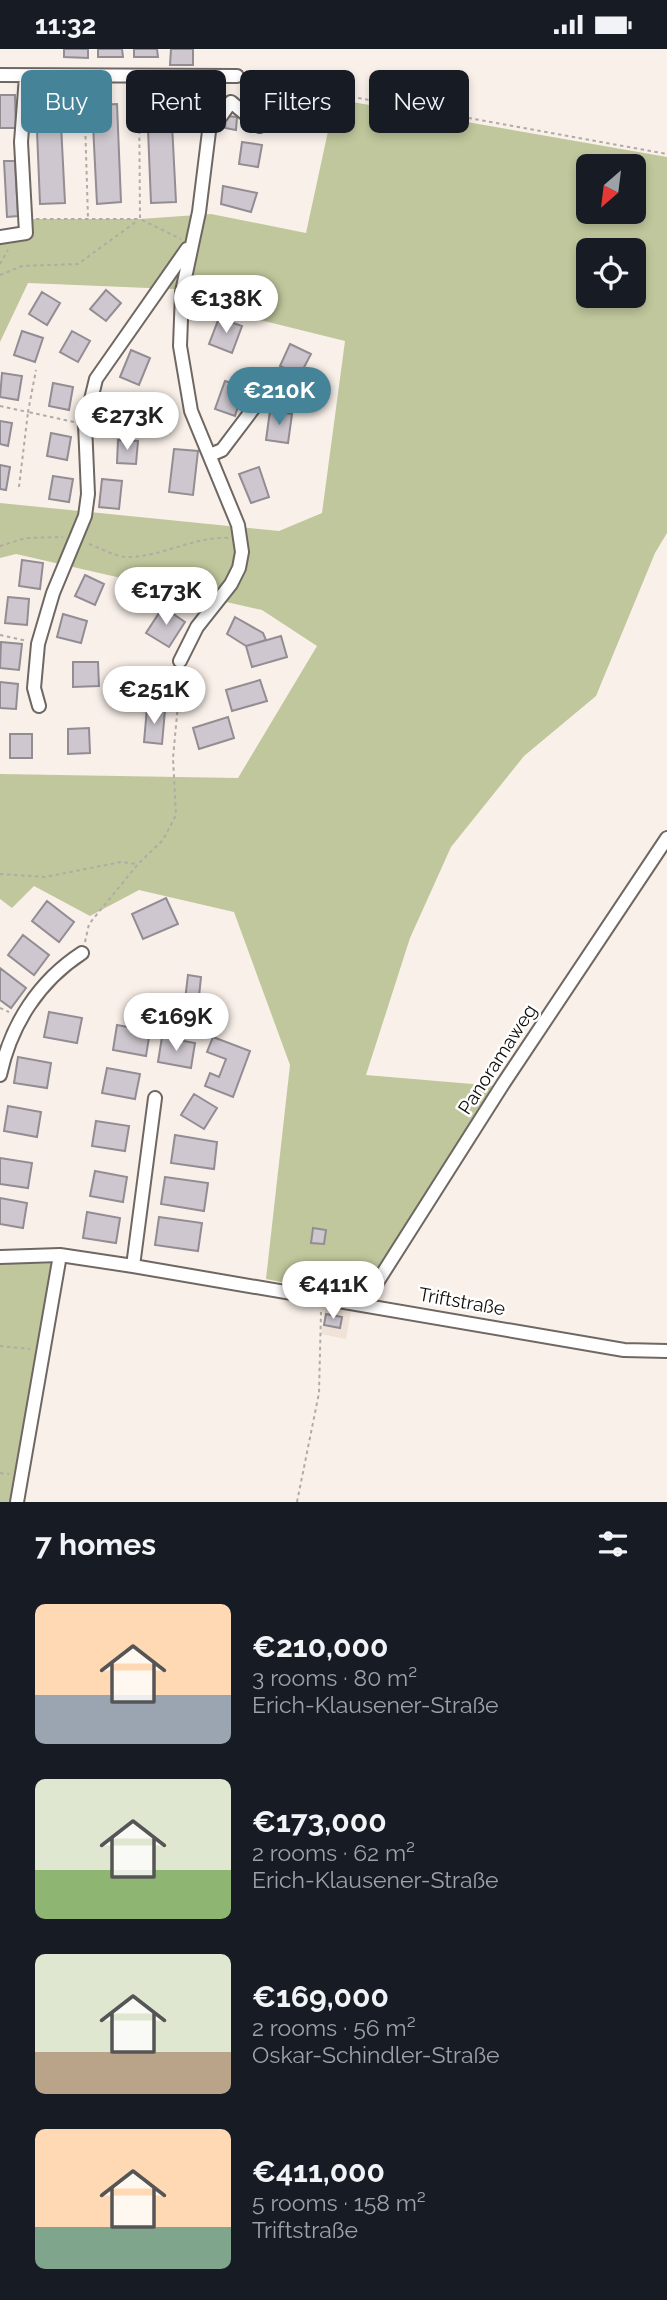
<!DOCTYPE html>
<meta charset="utf-8">
<style>
:root{--surface:#171b24;--page:#242831;--text:#f1f3f6;--muted:#9ea1a6;--accent:#458498}
body{margin:0;font-family:Raleway,sans-serif;background:var(--page);color:var(--text);height:100vh;display:flex;flex-direction:column;font-size:26px;white-space:nowrap}
*{box-sizing:border-box;margin:0}
p{font-size:23px;color:var(--muted)}
.icon{flex:none;width:38px;height:38px;fill:none;stroke:currentColor;stroke-width:2;stroke-linecap:round;stroke-linejoin:round}
.map{position:relative;height:1453px;overflow:hidden}
.sheet{display:flex;flex-direction:column;background:var(--surface);flex:1}
.sheet>*{flex:none}
.hud{position:absolute;left:21px;top:21px;width:626px;height:63px;display:flex;gap:14px}
.needle{width:46px;rotate:208deg}
.controls{position:absolute;left:576px;top:105px;display:grid;gap:14px}
.controls a{display:grid;place-items:center;width:70px;height:70px;border-radius:10px;background:var(--surface);box-shadow:0 4px 10px #0003;font-size:35px}
.price{position:absolute;translate:-50% -60px;padding:0 16px;border-radius:24px;background:#fff;color:#222;font-size:23px;line-height:46px;filter:drop-shadow(0 2px 4px #0008)}
.price::after{content:'';position:absolute;left:50%;top:42px;width:21px;height:16px;margin-left:-10px;background:inherit;clip-path:polygon(0 0,100% 0,50% 100%)}
.price.on{background:var(--accent);color:#fff}
ul{padding:0;list-style:none}
li{display:flex;align-items:center;gap:21px;height:175px;padding:0 35px}
li span{display:grid;place-items:center;flex:none;width:196px;height:140px;border-radius:10px;color:#555}
li>.icon{margin-inline-start:auto}
span .icon{width:84px;height:84px;fill:#fffc;stroke-width:1}
li b{font-size:30px}
h2{display:flex;justify-content:space-between;align-items:center;height:84px;padding:0 35px;font-size:30px}
.pill{padding:0 24px;border-radius:10px;background:var(--surface);box-shadow:0 4px 10px #0003;font-size:24px;line-height:63px}
.pill.on{background:var(--accent);color:#fff}
.status{display:flex;justify-content:space-between;align-items:center;height:49px;padding:0 35px;background:var(--surface);direction:ltr}
.status svg{height:19px;fill:currentColor}
.map>svg:first-child{display:block}
</style>
<div class="status"><b>11:32</b><svg viewBox="0 0 49 12"><path d="M0 12V9h3v3zM5 12V6h3v6zM10 12V3h3v9zM15 12V0h3v12zM26 1h20v11H26zM47 4h2v5h-2z"/></svg></div>
<div class="map">
<svg width="667" height="1453" viewBox="0 0 667 1453">
<rect width="100%" height="100%" fill="#f9f0e9"/>
<path fill="#f1e2d7" d="M326,1258L351,1262L346,1290L321,1285Z"/>
<path fill="#c0c79c" fill-rule="evenodd" d="M335,50L667,108V484L655,504L596,647L524,707L451,798L410,889L366,1026L496,1037L362,1249L266,1230L290,1016L234,863L139,841L90,867L34,837L12,859L0,850V725L238,729L317,597L262,561L16,505L0,509V454L279,482L322,464L345,292L240,266L196,241L28,234L0,293V189L26,184L25,170H140L211,165L306,184ZM588,117H634V163H588ZM588,201H634V247H588Z
M0,1213L64,1215L20,1453H0Z"/>
<path fill="#cec7cf" stroke="#928c93" stroke-width="2" d="M64,0H88V9L64,8Z
M98,0H122L123,8H98Z
M134,0H157L158,8H134Z
M171,0H193V16H170Z
M0,46H15L16,79H0Z
M262,54L279,56L276,77L259,74Z
M117,55L121,153L97,155L92,56Z
M171,55L176,153L151,154L147,56Z
M60,56L65,154L40,155L36,57Z
M226,67L237,68L236,81L225,79Z
M242,93L262,96L258,118L239,115Z
M4,112H15L18,167L7,168Z
M223,137L257,144L251,163L221,155Z
M106,241L121,254L106,272L90,260Z
M42,243L60,254L47,276L29,265Z
M219,269L242,277L232,304L209,295Z
M22,282L43,289L35,313L14,306Z
M72,282L90,292L78,313L60,303Z
M290,295L311,305L300,326L280,317Z
M131,301L150,309L139,336L120,328Z
M2,324L22,327L18,351L0,348Z
M225,332L244,338L235,367L215,360Z
M53,334L73,338L69,361L49,357Z
M129,348L151,351L148,373L126,371Z
M270,362L292,365L288,394L266,391Z
M0,372L12,374L8,397L0,395Z
M51,384L71,388L67,411L47,407Z
M118,391L138,392L136,415L117,414Z
M174,400L198,402L193,446L169,443Z
M0,416L10,418L6,441L0,440Z
M259,418L269,448L251,454L239,425Z
M53,427L73,430L69,453L49,450Z
M102,430L122,432L119,460L99,458Z
M22,511L43,514L40,540L19,537Z
M85,526L104,535L95,556L75,547Z
M8,548L29,550L27,576L5,574Z
M163,558L185,573L169,598L146,584Z
M63,565L87,572L81,594L57,588Z
M235,568L263,584L266,591L246,597L227,585Z
M281,587L287,608L252,618L246,597Z
M1,593L22,595L19,621L0,619Z
M73,613H98L99,637L73,638Z
M260,631L267,652L232,662L226,641Z
M0,633L18,635L16,660L0,659Z
M147,659L165,661L162,695L144,693Z
M228,668L234,689L199,700L193,679Z
M89,679L90,704L68,705V680Z
M10,685H32V709H10Z
M166,849L178,875L143,890L132,865Z
M47,852L74,873L59,893L32,872Z
M23,886L49,906L34,926L8,906Z
M0,919L26,939L11,959L0,951Z
M188,926L201,928L198,957L221,960L219,980L182,976Z
M49,963L82,969L77,994L44,988Z
M117,976L150,982L146,1007L113,1001Z
M162,988L195,994L191,1019L158,1013Z
M213,988L250,1002L233,1048L205,1037L210,1024L219,1028L226,1010L207,1003Z
M18,1008L51,1014L47,1039L14,1034Z
M107,1019L140,1025L135,1050L102,1044Z
M194,1045L217,1059L204,1080L181,1066Z
M8,1057L41,1063L37,1088L4,1082Z
M96,1072L129,1077L125,1102L92,1097Z
M175,1086L217,1093L214,1120L171,1114Z
M0,1109L32,1114L28,1139L0,1135Z
M95,1122L127,1128L123,1153L90,1147Z
M165,1128L208,1134L204,1162L161,1155Z
M0,1149L27,1154L23,1179L0,1175Z
M87,1163L120,1169L116,1194L83,1189Z
M159,1168L202,1174L198,1202L155,1196Z
M313,1179L326,1181L324,1195L311,1194Z
M326,1265L342,1268L340,1279L324,1276Z"/>
<g fill="none" stroke-linecap="round" stroke-linejoin="round">
<defs>
<path id="minor" d="M0,26L237,27
M211,71L221,67L231,53L260,77
M0,188L26,184L21,93L26,27
M210,406L222,401L268,340
M180,612L197,578L231,535L239,519L242,503L238,476L191,362L180,297L182,243L199,163L214,42L212,27
M39,657L34,639L38,595L53,544L85,467L88,445L85,375L96,330L187,200
M0,1026C11,975 39,932 82,904
M0,1208L60,1206L133,1217L624,1301L667,1302
M133,1217L155,1049
M364,1254L503,1035L667,789
M17,1453L60,1206"/>
</defs>
<use href="#minor" stroke="#6f6762" stroke-width="16"/>
<path stroke="#b2aba5" stroke-width="2" stroke-dasharray="3.5 3.5" stroke-linecap="butt" d="M248,29L667,105
M84,38L88,169
M36,170H140L139,38
M142,171L181,190
M0,215L8,201
M0,226L22,217L78,215L137,172
M0,357L28,363L36,321
M19,438L28,363L74,373
M89,495C100,499 114,507 125,508C161,509 193,487 229,489
M0,497L26,489L63,488
M0,586L27,592
M0,825L45,828L121,813L137,815
M85,893L89,875L138,815L163,791L176,766L173,709L181,623
M0,959L9,963
M0,1297L30,1300
M0,1424L9,1425
M297,1453L319,1344L321,1263"/>
<use href="#minor" stroke="#fff" stroke-width="12"/>
</g>
<g text-anchor="middle" dominant-baseline="central" stroke-width="5" stroke-linejoin="round" paint-order="stroke">
<g font-size="19" fill="#100d0b" stroke="#fff">
<text transform="translate(497 1010) rotate(-57)">Panoramaweg</text>
<text transform="translate(462 1252) rotate(10)">Triftstraße</text>
</g>
</g>
</svg>
<div class="controls">
<a><svg class="needle" viewBox="-14 -14 28 28"><path d="M0-13l5 13h-10z" fill="#e53935"/><path d="M0 13l5-13h-10z" fill="#9ea1a6"/></svg></a>
<a><svg class="icon" aria-label="locate" viewBox="0 0 24 24"><circle cx="12" cy="12" r="6"/><path d="M12 2v4M12 18v4M2 12h4M18 12h4"/></svg></a>
</div>
<b class="price" style="left:226px;top:286px">€138K</b>
<b class="price on" style="left:279px;top:378px">€210K</b>
<b class="price" style="left:127px;top:403px">€273K</b>
<b class="price" style="left:166px;top:578px">€173K</b>
<b class="price" style="left:154px;top:677px">€251K</b>
<b class="price" style="left:176px;top:1004px">€169K</b>
<b class="price" style="left:333px;top:1272px">€411K</b>
<div class="hud">
<a class="pill on">Buy</a>
<a class="pill">Rent</a>
<a class="pill">Filters</a>
<a class="pill">New</a>
</div>
</div>
<section class="sheet">
<h2>7 homes<svg class="icon" aria-label="filters" viewBox="0 0 24 24"><path d="M4 7h16M4 17h16"/><circle cx="9" cy="7" r="2"/><circle cx="15" cy="17" r="2"/></svg></h2>
<ul>
<li><span style="background:linear-gradient(#ffd9b3 65%,#9aa5b1 0)"><svg class="icon" aria-label="home" viewBox="0 0 24 24"><path d="M3 11l9-7 9 7M6 9v11h12V9"/></svg></span><div><b>€210,000</b><p>3 rooms · 80 m²</p><p>Erich-Klausener-Straße</p></div></li>
<li><span style="background:linear-gradient(#dfe7d0 65%,#8fb573 0)"><svg class="icon" aria-label="home" viewBox="0 0 24 24"><path d="M3 11l9-7 9 7M6 9v11h12V9"/></svg></span><div><b>€173,000</b><p>2 rooms · 62 m²</p><p>Erich-Klausener-Straße</p></div></li>
<li><span style="background:linear-gradient(#dfe7d0 70%,#b9a48a 0)"><svg class="icon" aria-label="home" viewBox="0 0 24 24"><path d="M3 11l9-7 9 7M6 9v11h12V9"/></svg></span><div><b>€169,000</b><p>2 rooms · 56 m²</p><p>Oskar-Schindler-Straße</p></div></li>
<li><span style="background:linear-gradient(#ffd9b3 70%,#7fa58c 0)"><svg class="icon" aria-label="home" viewBox="0 0 24 24"><path d="M3 11l9-7 9 7M6 9v11h12V9"/></svg></span><div><b>€411,000</b><p>5 rooms · 158 m²</p><p>Triftstraße</p></div></li>
</ul>
</section>
